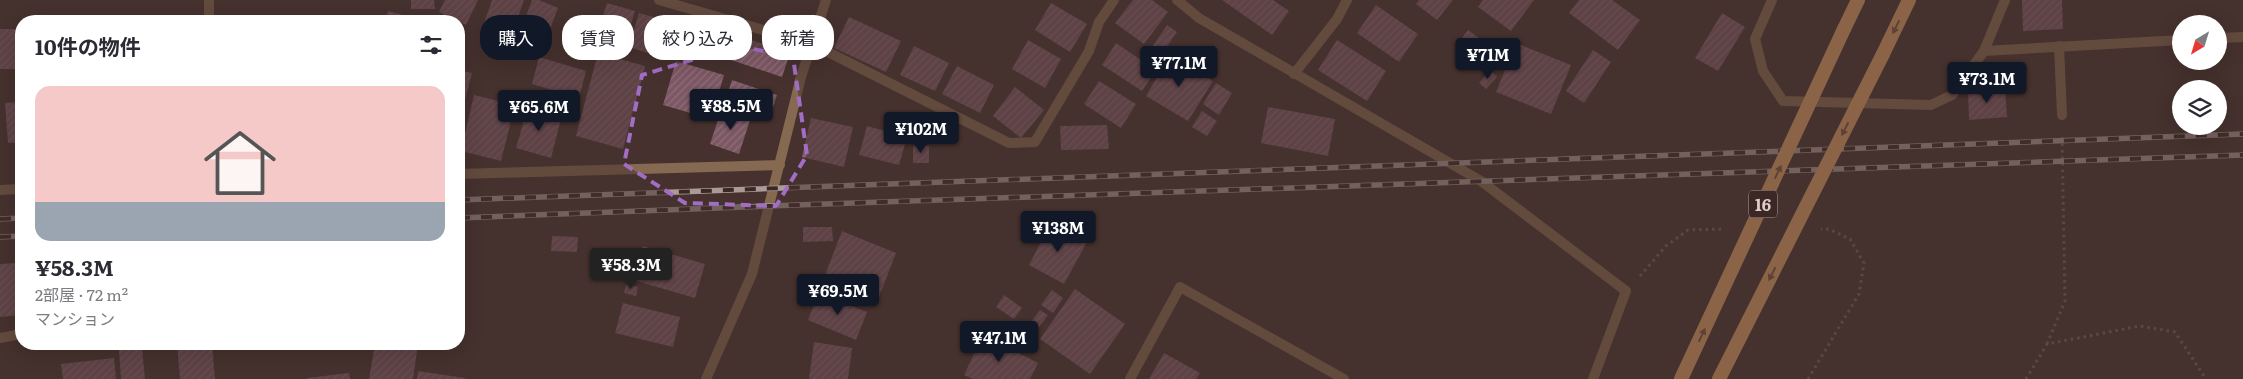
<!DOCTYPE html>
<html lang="ja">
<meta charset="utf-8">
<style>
:root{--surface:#fff;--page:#f2f2f3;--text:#2b2b33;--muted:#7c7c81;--line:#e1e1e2;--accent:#111827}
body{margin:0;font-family:Literata,"Noto Sans JP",serif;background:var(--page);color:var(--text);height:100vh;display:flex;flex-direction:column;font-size:19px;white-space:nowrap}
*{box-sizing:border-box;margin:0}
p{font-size:16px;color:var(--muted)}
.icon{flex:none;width:28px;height:28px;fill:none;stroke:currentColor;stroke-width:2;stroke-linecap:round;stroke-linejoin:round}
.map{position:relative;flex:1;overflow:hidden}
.side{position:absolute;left:15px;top:15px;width:450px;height:335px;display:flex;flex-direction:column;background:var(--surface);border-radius:20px;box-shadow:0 5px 20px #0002}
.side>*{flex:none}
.banner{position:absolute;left:480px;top:15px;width:475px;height:45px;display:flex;gap:10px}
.needle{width:32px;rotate:218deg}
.fabs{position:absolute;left:2172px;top:15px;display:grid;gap:10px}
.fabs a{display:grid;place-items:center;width:55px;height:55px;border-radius:50%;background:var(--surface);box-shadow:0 5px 20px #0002;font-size:25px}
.price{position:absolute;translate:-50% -42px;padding:0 11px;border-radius:5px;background:var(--accent);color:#fff;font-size:16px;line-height:32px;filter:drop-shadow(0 1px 2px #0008)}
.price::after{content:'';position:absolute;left:50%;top:30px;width:15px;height:11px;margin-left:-8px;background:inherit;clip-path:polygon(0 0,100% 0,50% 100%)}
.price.active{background:#222;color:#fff}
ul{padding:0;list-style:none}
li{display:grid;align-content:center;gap:10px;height:265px;padding:0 20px}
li+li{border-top:1px solid var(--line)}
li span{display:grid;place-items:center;height:155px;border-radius:15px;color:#555}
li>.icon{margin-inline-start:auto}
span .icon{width:90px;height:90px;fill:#fffc;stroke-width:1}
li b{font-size:21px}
h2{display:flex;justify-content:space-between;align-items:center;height:60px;padding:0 20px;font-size:21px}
.tag{padding:0 18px;border-radius:20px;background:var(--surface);box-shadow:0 5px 20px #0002;font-size:18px;line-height:45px}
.tag.active{background:var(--accent);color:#fff}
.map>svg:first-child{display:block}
</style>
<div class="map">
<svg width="2243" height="379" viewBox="0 0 2243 379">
<defs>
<pattern id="building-hatch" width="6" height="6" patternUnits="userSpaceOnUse" patternTransform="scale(1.25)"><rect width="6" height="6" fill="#7c5764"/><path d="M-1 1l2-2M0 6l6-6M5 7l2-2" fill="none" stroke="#8e6e79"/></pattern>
</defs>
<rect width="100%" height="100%" fill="#46312e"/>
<path fill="url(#building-hatch)" d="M411,0H434L435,9H411Z
M445,0H478L466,25L439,12Z
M492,0H524L510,40L482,29Z
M532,0H539L558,8L542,51L517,41Z
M1133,0H1152L1168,12L1144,44L1115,23Z
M1222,0H1273L1289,11L1272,35Z
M1419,0H1453L1437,20L1416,4Z
M1483,0H1534L1511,31L1478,7Z
M1579,0H1612L1640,20L1618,50L1569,13Z
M2022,0H2062L2063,29L2023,31Z
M607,3L635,11L624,46L596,37Z
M1051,3L1087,24L1070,52L1035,30Z
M1376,5L1418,34L1399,62L1357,33Z
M388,11L425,21H385Z
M639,13L668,21L657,56L629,47Z
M1722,13L1745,27L1718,71L1695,58Z
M131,17L183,19V21H131Z
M849,17L901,41L886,72L834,48Z
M678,18L715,29L707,57L669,46Z
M1167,25L1177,32L1162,54L1152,47Z
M0,29H21V69H0Z
M718,29L790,53L782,77L710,53Z
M1468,30L1488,45L1476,60L1456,46Z
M1028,40L1061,59L1045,88L1012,69Z
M1337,40L1386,71L1367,101L1318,70Z
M1116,43L1156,70L1142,91L1102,65Z
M1516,43L1571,65L1551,114L1496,92Z
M914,46L949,63L935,91L900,75Z
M1593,50L1611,62L1584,103L1566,91Z
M598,53L645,66L623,149L576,136Z
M1170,55L1213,81L1188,121L1146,96Z
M539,57L586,71L579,98L532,84Z
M676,61L724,75L711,119L663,105Z
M957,66L994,85L980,113L942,94Z
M459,70L472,73L459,122Z
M1490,70L1497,77L1486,89L1479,83Z
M732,80L777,95L769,119L724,105Z
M1099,81L1136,104L1121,128L1084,104Z
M1216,83L1232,93L1219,115L1203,104Z
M1015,87L1044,110L1021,138L993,116Z
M2005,89L2007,117L1969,120L1968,91Z
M474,95L515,105L501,161L461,151Z
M21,102V142L8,143L5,103Z
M528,106L562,115L551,158L516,148Z
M1268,107L1335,119L1328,156L1261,143Z
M722,108L751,117L739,154L710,144Z
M1202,111L1217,121L1207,136L1192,127Z
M811,118L853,127L844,167L802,157Z
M1107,125L1109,149L1061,150L1060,126Z
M867,126L907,137L899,165L859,155Z
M913,146H929V163H913Z
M1051,223L1087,242L1064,284L1029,265Z
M803,227H832L833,241L803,242Z
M842,231L896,253L879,297L825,275Z
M552,236L578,237L577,252L551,251Z
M643,246L705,264L695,298L633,280Z
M17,263L21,315L0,317V264Z
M626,284L638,287L636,296L624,293Z
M1075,289L1125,324L1090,374L1040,339Z
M1052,290L1063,298L1053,313L1041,305Z
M819,293L867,312L856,340L808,320Z
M1004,295L1022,308L1014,319L996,307Z
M623,303L680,317L673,347L615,333Z
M1040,310L1048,315L1039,327L1031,322Z
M983,335L1038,363L1030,379H973L964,375Z
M814,342L852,348L848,379H809Z
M177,344H212L215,379H180Z
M375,344H418L413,379H369Z
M142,348L145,379H121L119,350Z
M1164,353L1200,373L1196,379H1149Z
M114,358L116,379H63L61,364Z
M418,371L465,378V379H417Z
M349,373L350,379H307V378Z"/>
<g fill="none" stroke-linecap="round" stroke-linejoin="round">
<path stroke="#756360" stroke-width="3" stroke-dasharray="2.5 4" stroke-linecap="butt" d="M1640,276L1666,246L1688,230L1724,229
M2047,344L2065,301L2062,136
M1808,379L1859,294L1864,263L1850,239L1829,229H1821
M2026,379L2047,344L2140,326L2175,332L2206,379"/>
<path stroke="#856951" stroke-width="10" d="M659,0L812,44L1009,143L1035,142L1089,51L1099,22L1114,0
M1177,0L1199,18L1481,181L1626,291L1593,379
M1772,0L1755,39L1763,71L1783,101L1931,105L1952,95L1984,51
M2005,0L1984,51L2181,40
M209,21V0
M2219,38L2243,37
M2059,46L2062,115
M1294,74L1337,19L1347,0
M459,174L780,165
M0,190L21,189
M0,338L21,334
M706,379L752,274L801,77L826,0
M1130,379L1180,287L1344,379"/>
<path stroke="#dfa269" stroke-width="14" d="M1844,29L1858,0
M1883,54L1909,0"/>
<defs>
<path id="rail" d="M459,200L2243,134
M459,218L768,206L2243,155
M0,219L21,218
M0,237L21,236"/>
</defs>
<use href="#rail" stroke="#ab9b98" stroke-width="5.5"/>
<use href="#rail" stroke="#3b2724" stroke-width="4" stroke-dasharray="11" stroke-linecap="butt"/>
<path stroke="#dfa269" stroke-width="14" d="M1681,379L1844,29
M1719,379L1883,54"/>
</g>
<defs><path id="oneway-solid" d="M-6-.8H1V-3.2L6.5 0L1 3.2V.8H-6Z" transform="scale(1.25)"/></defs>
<g fill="#7d5840">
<use href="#oneway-solid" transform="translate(1896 27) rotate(116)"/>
<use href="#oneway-solid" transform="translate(1845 129) rotate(117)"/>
<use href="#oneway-solid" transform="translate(1778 172) rotate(-65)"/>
<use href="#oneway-solid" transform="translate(1772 274) rotate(117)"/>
<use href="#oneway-solid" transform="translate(1702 335) rotate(-65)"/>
</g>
<path d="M0 0H2243V379H0ZM738,46L793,57L807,155L776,206L685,203L624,164L642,75Z" fill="#46312e" fill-opacity=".55" fill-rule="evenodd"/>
<path fill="none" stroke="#a26dc4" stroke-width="4" stroke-dasharray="10 6" stroke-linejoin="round" d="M738,46L793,57L807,155L776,206L685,203L624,164L642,75Z"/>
<g text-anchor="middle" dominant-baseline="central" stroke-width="4" stroke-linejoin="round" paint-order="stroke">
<rect fill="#3b2724" stroke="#ac9d9a" stroke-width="1" x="1749" y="190.5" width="28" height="27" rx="4"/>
<g font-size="16" font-weight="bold" fill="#ddcfcc">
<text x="1763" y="204">16</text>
</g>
</g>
</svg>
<div class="fabs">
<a><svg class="needle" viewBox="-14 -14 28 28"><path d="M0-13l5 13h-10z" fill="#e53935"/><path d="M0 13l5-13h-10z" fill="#7c7c81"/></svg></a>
<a><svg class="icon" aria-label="layers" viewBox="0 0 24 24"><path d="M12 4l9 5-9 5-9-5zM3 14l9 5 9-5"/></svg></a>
</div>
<b class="price" style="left:1488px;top:80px">¥71M</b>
<b class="price" style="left:1179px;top:88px">¥77.1M</b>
<b class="price" style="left:1987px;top:104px">¥73.1M</b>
<b class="price" style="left:731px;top:131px">¥88.5M</b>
<b class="price" style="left:539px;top:132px">¥65.6M</b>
<b class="price" style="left:921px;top:154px">¥102M</b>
<b class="price" style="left:1058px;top:253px">¥138M</b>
<b class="price active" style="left:631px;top:290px">¥58.3M</b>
<b class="price" style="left:838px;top:316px">¥69.5M</b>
<b class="price" style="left:999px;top:363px">¥47.1M</b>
<div class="banner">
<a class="tag active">購入</a>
<a class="tag">賃貸</a>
<a class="tag">絞り込み</a>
<a class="tag">新着</a>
</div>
<section class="side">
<h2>10件の物件<svg class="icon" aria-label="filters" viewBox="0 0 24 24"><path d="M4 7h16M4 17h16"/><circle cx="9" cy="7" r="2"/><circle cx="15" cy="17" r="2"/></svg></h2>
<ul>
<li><span style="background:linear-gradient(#f6c9c9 75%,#9aa5b1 0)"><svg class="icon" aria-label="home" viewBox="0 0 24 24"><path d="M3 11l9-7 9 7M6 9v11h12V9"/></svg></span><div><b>¥58.3M</b><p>2部屋 · 72 m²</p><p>マンション</p></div></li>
</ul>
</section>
</div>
